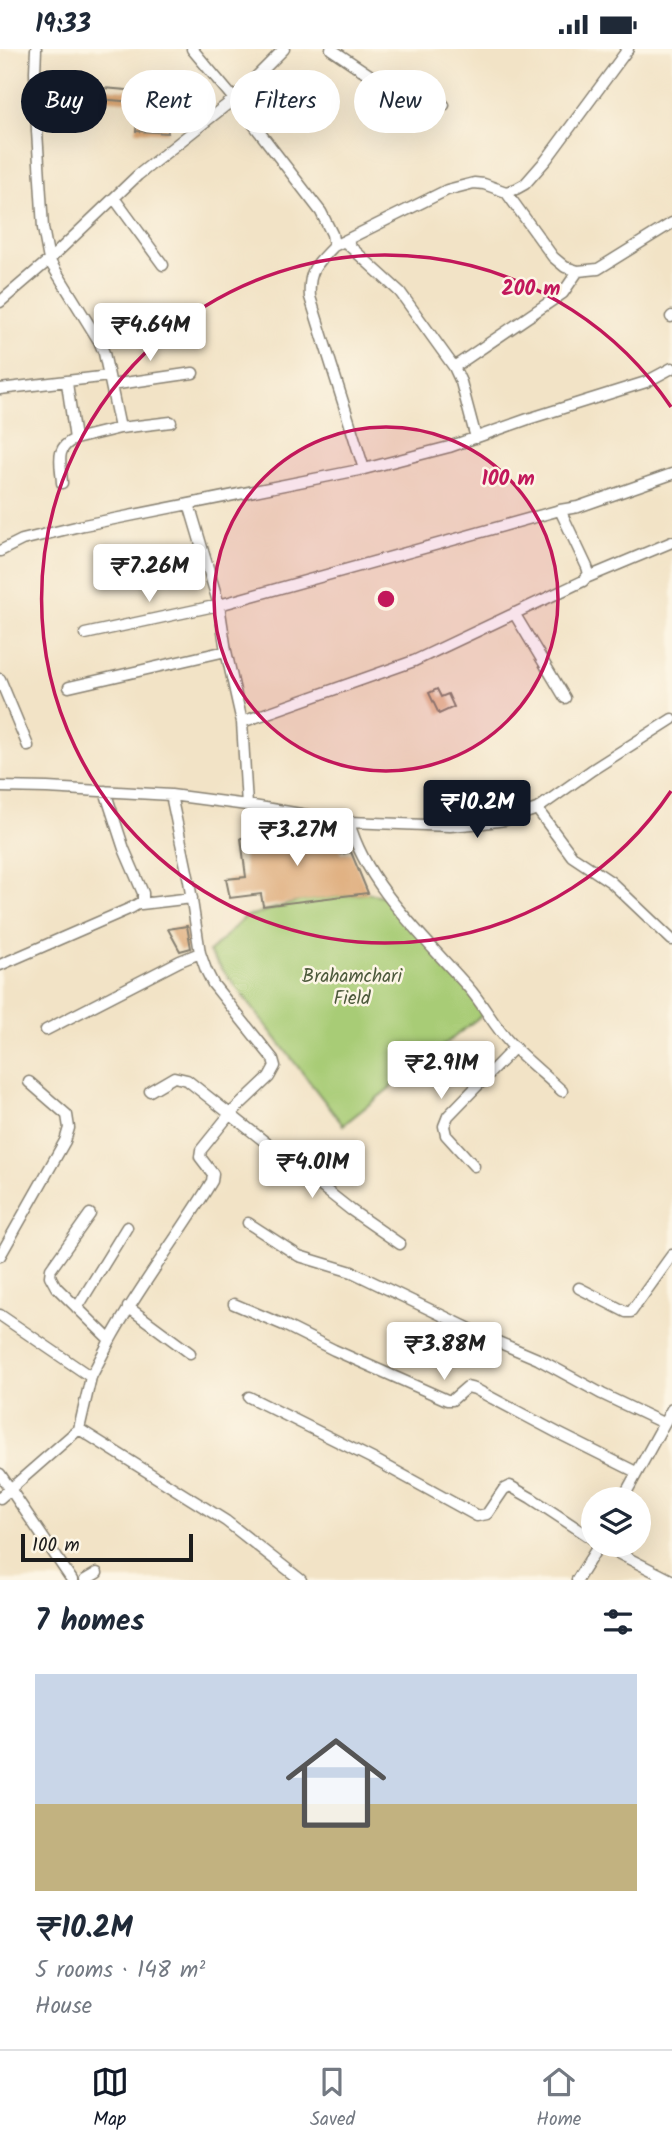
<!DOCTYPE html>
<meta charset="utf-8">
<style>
:root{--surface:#fff;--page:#f2f2f3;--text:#1f2937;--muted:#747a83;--line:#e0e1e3;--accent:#111827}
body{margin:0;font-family:Kalam,sans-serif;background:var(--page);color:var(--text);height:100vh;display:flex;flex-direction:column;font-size:26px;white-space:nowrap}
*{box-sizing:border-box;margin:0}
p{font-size:23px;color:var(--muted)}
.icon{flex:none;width:38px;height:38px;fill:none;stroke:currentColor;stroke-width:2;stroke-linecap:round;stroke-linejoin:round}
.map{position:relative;height:1531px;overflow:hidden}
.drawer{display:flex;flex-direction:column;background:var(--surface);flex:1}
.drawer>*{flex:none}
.banner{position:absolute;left:21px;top:21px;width:630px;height:63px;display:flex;gap:14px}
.controls{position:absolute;left:581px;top:1438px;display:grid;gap:14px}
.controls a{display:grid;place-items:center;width:70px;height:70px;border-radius:50%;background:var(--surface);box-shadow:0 7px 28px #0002;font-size:35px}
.scale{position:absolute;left:21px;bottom:18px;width:172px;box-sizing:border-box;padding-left:7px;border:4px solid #1c1c1c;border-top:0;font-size:19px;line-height:24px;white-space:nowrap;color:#1c1c1c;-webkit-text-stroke:5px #fcf5e5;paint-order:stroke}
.price{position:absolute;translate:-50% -60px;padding:0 16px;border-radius:7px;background:#fff;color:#222;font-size:23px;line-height:46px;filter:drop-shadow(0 2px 4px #0008)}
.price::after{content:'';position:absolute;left:50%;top:42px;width:21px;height:16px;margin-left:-10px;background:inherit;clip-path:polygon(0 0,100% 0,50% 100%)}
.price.on{background:var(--accent);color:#fff}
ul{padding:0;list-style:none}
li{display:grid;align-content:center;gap:14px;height:371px;padding:0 35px}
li+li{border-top:2px solid var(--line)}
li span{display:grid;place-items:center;height:217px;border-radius:0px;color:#555}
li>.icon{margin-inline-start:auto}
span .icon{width:126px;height:126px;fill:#fffc;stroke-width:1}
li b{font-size:30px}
h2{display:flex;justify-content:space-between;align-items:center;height:84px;padding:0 35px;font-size:30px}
.pill{padding:0 24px;border-radius:32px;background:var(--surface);box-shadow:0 7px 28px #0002;font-size:24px;line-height:63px}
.pill.on{background:var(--accent);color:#fff}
.status{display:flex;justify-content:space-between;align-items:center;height:49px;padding:0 35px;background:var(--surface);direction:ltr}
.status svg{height:19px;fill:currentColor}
.tab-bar{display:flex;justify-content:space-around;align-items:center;height:98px;border-top:2px solid var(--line);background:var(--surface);font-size:19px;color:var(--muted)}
.tab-bar a{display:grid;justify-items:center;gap:4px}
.tab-bar .on{color:var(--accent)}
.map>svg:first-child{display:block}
</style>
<div class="status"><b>19:33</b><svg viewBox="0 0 49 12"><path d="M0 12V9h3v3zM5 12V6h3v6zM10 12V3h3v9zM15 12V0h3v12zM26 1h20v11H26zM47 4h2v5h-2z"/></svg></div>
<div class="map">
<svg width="672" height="1531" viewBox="0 0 672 1531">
<rect width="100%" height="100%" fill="#fcf5e5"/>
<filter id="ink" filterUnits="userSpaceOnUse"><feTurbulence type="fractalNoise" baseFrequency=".0143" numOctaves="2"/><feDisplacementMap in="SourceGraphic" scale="14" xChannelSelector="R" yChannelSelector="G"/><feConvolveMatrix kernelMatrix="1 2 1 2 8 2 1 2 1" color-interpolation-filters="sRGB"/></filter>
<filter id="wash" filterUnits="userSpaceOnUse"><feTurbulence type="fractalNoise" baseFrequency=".00686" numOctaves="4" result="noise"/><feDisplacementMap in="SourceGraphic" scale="28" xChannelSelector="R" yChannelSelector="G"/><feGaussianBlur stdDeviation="1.57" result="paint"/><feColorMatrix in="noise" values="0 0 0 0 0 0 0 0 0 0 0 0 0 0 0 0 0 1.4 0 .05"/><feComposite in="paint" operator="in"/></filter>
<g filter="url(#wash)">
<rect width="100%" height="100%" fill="#f2e3c6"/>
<path fill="#a8cc76" stroke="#627449" stroke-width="2" d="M368,844L388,848L488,961L343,1076L209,903L245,868L300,852Z"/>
<g id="blocks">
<path fill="#dca672" d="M103,39L138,42L133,53L100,50Z
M137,71L167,75L168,84L136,82Z
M437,640L441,648L448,645L454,658L439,665L429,644Z
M331,778L338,779L341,805L351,803L368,844L263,857L261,845L230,849L226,830L246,828L241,789Z
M187,877L191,899L180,902L168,880Z"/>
</g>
</g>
<g filter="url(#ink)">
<use href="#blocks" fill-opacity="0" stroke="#878071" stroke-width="2"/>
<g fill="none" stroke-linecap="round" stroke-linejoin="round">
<defs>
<path id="minor" d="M192,0L234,50L321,163L332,185L334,197C316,215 308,222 310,248L364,420
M331,0L389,39L444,56
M506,143L553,208L565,218L578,222L598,220L672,174
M114,149L163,216
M344,192L400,243L454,318L461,333L476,389
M334,197L447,141L474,134L484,135L506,143L516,140L525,135L546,111L628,0
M0,253L49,211L138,126L234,50L284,0
M671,268L672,267
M454,318L563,244L578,222
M109,327L120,379L171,373
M111,336L193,324
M0,340L109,327L104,304L99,292L49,211L43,179L37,82L35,23L36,0
M75,390L120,379
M62,434C61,414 54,399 75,390L67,334
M189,455L219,556L226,602L242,673L247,756
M560,461L578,458L672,425
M0,502L22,491L84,476L364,420L449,398L528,370L646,333L672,319
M586,529L672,493
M514,564L565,649
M85,585L219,556L560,461L587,518L589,525L583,532L414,612L242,673
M0,630L28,697
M69,638L226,602
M0,738L47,739L171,746L247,756L349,773L450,777L483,774L505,771L537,760L592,721L672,670
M537,760L572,807L611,833L672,891
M349,773C366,836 425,889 468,938C483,955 494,977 510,994C526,1011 545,1026 562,1042
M141,855L192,849
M0,916L131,859L143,852V844L124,800L105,742
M46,981L180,912L200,904
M150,1042L174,1028L187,1031L351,1161L400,1195
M474,1117L446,1086L444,1077L448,1067L515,998
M248,1174L299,1207L352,1223L491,1290L538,1310L602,1345L663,1374
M0,1207L65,1092L69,1079L67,1066L29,1033
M579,1239L626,1263H631L672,1206
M234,1255L286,1277L334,1301L447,1351H452L467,1338L475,1340L558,1384L636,1423
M128,1258L190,1304
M77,1259L127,1178
M0,1266L91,1328L110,1291L56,1238L50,1227L51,1220L90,1165
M110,1291C140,1236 180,1186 212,1132L213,1125L200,1108L201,1101L230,1065L269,1028L275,1017L273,1010L213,935L206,921L200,904L189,832L171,746
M91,1328L79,1380L226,1472L301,1531
M249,1348L377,1412L477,1467L487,1465L504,1440L510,1437L531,1449L593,1490
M0,1425L72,1531
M0,1449L79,1380
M622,1451L672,1360
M602,1496L671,1531
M85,1531L97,1524
M577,1531L599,1496"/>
</defs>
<use href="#minor" stroke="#878071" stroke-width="13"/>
<use href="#minor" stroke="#fff" stroke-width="10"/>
</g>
</g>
<circle cx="386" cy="550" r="172" fill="#c2185b" fill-opacity=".12"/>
<g fill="none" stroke="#c2185b" stroke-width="3.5">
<circle cx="386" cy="550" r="172"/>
<path d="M671 742A344 344 0 1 1 671 358"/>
</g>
<g text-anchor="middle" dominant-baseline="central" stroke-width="5" stroke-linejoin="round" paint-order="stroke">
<g font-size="19" fill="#4d5a3c" stroke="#fcf5e5">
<text x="352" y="928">Brahamchari<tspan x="352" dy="22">Field</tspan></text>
</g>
</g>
<circle cx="386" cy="550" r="10" fill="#c2185b" stroke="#fcf5e5" stroke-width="3.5"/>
<g font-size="21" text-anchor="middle" font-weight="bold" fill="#c2185b" stroke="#fcf5e5" stroke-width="5" stroke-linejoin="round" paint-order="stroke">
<text x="531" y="246">200 m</text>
<text x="508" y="436">100 m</text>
</g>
</svg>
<div class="controls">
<a><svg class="icon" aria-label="layers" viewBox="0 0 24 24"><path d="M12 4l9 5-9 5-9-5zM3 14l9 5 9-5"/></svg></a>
</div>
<div class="scale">100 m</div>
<b class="price" style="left:150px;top:314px">₹4.64M</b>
<b class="price" style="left:149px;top:555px">₹7.26M</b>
<b class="price on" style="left:477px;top:791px">₹10.2M</b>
<b class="price" style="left:297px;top:819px">₹3.27M</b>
<b class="price" style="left:441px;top:1052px">₹2.91M</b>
<b class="price" style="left:312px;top:1151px">₹4.01M</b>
<b class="price" style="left:444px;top:1333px">₹3.88M</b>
<div class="banner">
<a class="pill on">Buy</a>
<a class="pill">Rent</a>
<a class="pill">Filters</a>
<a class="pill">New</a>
</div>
</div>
<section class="drawer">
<h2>7 homes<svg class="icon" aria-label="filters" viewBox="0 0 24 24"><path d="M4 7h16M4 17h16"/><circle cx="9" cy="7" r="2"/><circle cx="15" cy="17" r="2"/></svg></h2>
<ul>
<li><span style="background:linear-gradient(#c9d6e8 60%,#c2b280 0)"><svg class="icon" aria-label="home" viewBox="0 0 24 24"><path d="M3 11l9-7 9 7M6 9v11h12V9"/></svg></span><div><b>₹10.2M</b><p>5 rooms · 148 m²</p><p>House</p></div></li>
</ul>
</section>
<nav class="tab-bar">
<a class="on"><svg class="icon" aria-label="map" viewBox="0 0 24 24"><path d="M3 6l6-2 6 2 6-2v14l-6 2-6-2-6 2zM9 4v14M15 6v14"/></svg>Map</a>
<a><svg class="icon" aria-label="saved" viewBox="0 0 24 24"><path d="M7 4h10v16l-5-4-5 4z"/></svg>Saved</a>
<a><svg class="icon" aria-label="home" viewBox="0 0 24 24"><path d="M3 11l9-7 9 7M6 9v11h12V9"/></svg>Home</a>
</nav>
